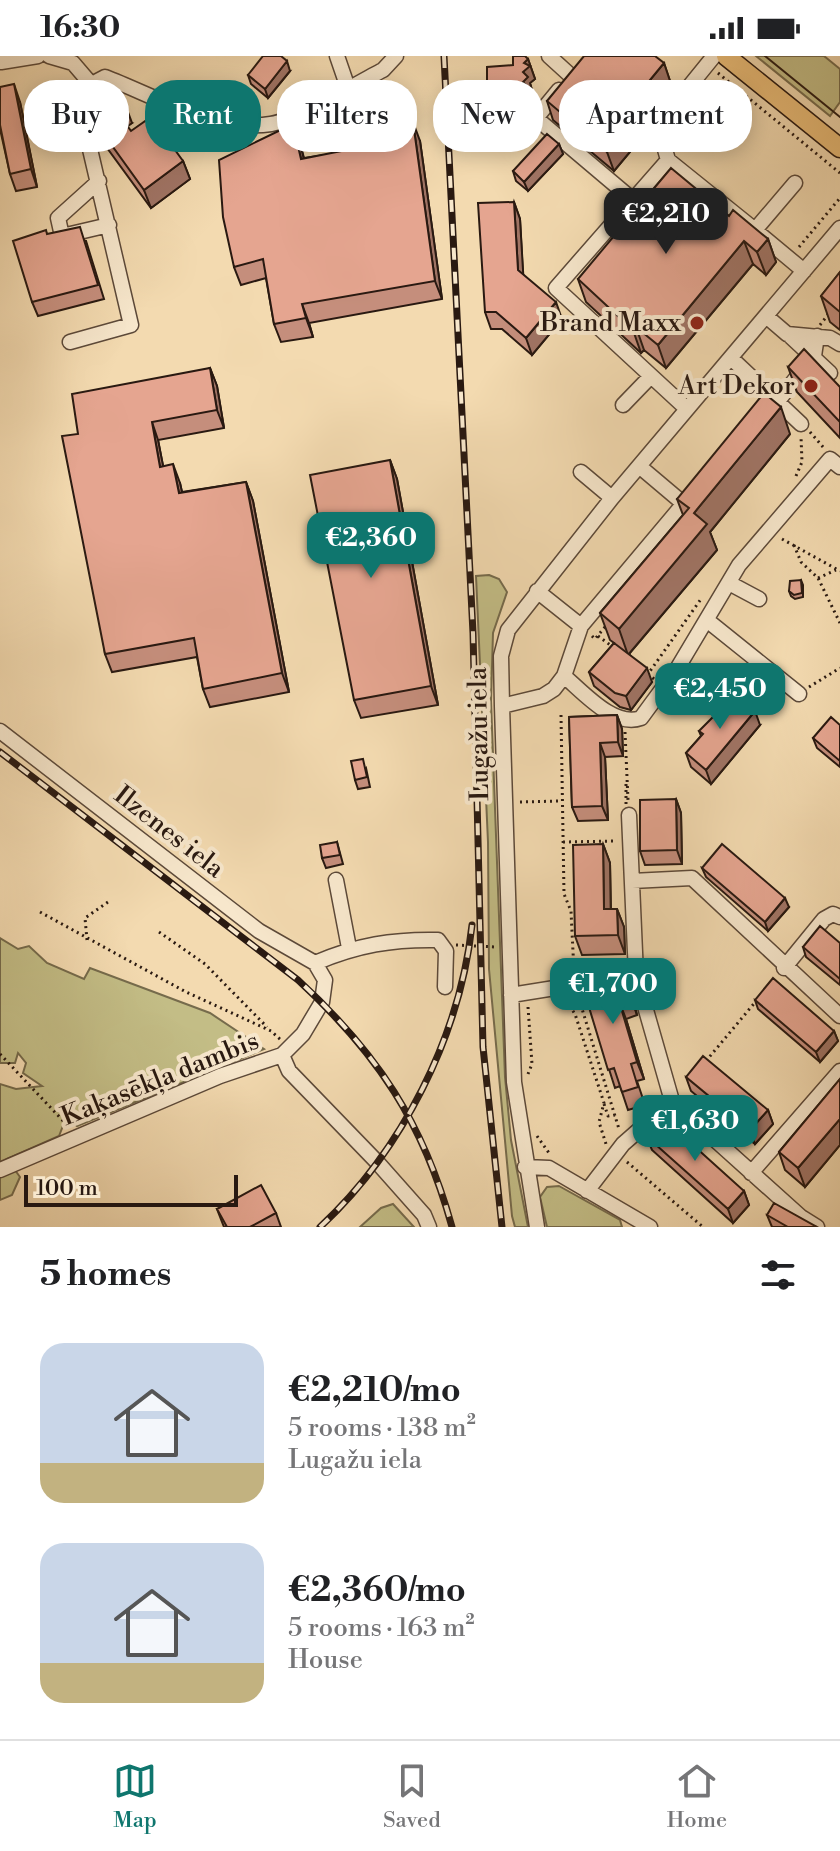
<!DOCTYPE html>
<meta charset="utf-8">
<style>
:root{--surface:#fff;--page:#f6f6f6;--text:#202124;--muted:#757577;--line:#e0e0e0;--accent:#0f766e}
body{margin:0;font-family:"Libre Bodoni",serif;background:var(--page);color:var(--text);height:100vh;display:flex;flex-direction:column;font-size:30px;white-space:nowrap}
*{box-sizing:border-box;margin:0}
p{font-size:26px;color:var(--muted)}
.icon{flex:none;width:44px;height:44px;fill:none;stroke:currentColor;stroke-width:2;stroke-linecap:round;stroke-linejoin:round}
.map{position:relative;height:1171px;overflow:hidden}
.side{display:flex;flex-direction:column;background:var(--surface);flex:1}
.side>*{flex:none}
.hud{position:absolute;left:24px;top:24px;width:792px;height:72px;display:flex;gap:16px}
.scale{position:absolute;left:24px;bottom:20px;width:214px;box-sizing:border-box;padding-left:8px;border:4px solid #291911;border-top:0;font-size:22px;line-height:28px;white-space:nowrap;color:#291911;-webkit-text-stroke:6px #f7e7cc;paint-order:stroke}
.price{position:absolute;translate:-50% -68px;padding:0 18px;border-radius:16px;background:var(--accent);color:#fff;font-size:26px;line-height:52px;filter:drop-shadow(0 2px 4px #0008)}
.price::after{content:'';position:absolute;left:50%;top:48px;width:24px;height:18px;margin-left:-12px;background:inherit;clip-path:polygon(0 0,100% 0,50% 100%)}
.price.active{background:#222;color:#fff}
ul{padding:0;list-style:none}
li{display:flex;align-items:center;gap:24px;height:200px;padding:0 40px}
li span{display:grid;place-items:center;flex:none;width:224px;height:160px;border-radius:24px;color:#555}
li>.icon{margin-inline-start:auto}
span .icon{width:96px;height:96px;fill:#fffc;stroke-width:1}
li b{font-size:34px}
h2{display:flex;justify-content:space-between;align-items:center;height:96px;padding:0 40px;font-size:34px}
.pill{padding:0 28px;border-radius:32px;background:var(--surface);box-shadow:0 4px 20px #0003;font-size:28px;line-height:72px}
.pill.active{background:var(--accent);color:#fff}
.status{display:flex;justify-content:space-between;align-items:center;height:56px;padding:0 40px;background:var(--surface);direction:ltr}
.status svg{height:22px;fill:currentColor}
.tabs{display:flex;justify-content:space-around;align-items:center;height:112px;border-top:2px solid var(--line);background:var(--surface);font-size:22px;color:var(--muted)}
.tabs a{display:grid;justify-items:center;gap:4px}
.tabs .active{color:var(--accent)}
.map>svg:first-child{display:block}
</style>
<div class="status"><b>16:30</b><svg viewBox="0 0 49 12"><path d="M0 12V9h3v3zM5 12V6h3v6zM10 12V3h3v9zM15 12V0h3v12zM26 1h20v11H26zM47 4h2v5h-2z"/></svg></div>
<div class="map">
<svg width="840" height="1171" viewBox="0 0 840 1171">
<rect width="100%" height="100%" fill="#f3dab0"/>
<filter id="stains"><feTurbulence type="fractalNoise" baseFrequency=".0025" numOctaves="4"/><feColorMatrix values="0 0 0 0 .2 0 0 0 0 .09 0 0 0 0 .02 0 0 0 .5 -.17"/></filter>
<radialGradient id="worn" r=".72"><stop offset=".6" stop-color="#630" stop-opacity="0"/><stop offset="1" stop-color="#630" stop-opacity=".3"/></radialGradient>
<path fill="#c3bd86" stroke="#766b4c" stroke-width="2" d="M756,0H824L840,13V46L830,60Z
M489,519L499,523L507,536L493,577L491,645L505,1021L511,1084L528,1171H515L512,1160L489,913L488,786L476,520Z
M0,882L18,893L29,890L47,907L84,923L90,912L210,957L264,993L77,1070L66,1062L59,1080L7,1103L20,1121L12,1139L0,1144V1028L16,1033L42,1030L23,1017L26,1007L18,997L15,1007H0Z
M559,1130L620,1164L622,1171H547L540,1141L547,1131Z
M393,1148L414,1171H360L381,1152Z"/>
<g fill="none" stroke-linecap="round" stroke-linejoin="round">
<defs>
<path id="minor" d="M49,0L73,7L91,28
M337,0L348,32
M549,0L571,20
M1,6L38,0
M559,34L536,62L633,144
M668,104L658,69L714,0
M99,125L58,162L62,180L109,169
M756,175L804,215
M766,260L787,278L830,282L840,288
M788,278L830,317
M70,286L131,269L82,59C81,38 86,30 105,21C155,40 216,77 271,68C300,63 355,28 383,14L396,0
M731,302L801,368
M777,346L814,300L817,280
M623,349L651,320
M687,353L556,232L668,104L755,174L795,127
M639,410L684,448
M581,416L612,442
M729,527L759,543
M537,535L581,570
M708,565L799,638
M564,620C583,636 614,672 641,662L677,613L739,509L830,403L840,411
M502,650L543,640L554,633L564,620L581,570L691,439
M0,675L259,875L315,907L325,924L322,946L303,978L282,999L220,1020L0,1114
M336,824L349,892
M632,825L692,822L840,960
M315,907C357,889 393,883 438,884L446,895L445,931
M784,912L824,863L833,858L840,861
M511,939L636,919
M282,999L289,1015L377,1106L424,1159L429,1171
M672,1045L801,1161L817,1171
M525,1111L549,1112L650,1171
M751,1117L840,1015
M587,1135L623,1088L672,1045L636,919L629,759
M537,1171L514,1026L502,650L501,600L508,574L612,442L840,172"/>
<path id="major" d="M726,0L840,92"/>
</defs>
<use href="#minor" stroke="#5c4939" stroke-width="17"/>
<use href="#major" stroke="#291911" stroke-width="21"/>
<path stroke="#291911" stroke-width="3" stroke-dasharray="2 4" stroke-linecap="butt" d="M718,17L840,117
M799,191L840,142
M820,269L830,256
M810,376L823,391
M796,420L802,406L801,381
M782,483L840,515
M794,489L801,506L818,522L840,567
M818,522L836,514
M592,580L595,583L605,571
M598,580L613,591
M654,623L648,618L701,543
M809,631L840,612
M561,659L564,838L571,855L574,916
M625,676L628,744
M520,746L561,745
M626,748V728
M563,786L615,785
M40,856L186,936L271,975L281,984
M159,876L205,908L267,971
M87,884L85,862L108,846
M456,889L496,891
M579,943L619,1073
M566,945L575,958L604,1047L599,1066L606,1088
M528,951L532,1008L528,1018
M0,998L67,1069
M706,1005L757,944
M604,1048L608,1060L615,1059
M537,1080L549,1097
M627,1106L703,1171"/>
<use href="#minor" stroke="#f7e7cc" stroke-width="14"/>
<use href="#major" stroke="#eabd78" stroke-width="18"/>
<path stroke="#291911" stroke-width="2" d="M765,0L840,61"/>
<defs>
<path id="rail" d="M444,0L473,577L483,991L502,1171
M0,696L298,924C378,998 423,1066 452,1171
M320,1171C402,1095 460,980 472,869"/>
</defs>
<use href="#rail" stroke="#291911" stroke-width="7"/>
<use href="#rail" stroke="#f7e7cc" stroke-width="4" stroke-dasharray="12" stroke-linecap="butt"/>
</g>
<path fill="#c58e7c" stroke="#291911" stroke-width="2" d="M528,3L535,23L530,27L532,34L530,36L534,45L512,64L513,86H491L487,74L513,9Z
M664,7L670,25L633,70L639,85L614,115L553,64L547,45Z
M290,15L268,42L251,28L248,19Z
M0,31L20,46L37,131L16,135L10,118L0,73Z
M96,55L132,67L127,70L131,75L183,105L190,123L151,152L102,85L95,66L99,63Z
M420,85L442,243L309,267L313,281L281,286L274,268L266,222L241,229L234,211L300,87L304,102Z
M559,88L563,98L528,135L516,125L513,115Z
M514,146L520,163L523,219L562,263L532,299L502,273H491L485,256Z
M729,160L768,183L776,206L766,219L753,208L666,312L644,294L641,297L586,246L578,223Z
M47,178L86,185L104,243L38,260L32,246Z
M840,216V274L830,266L821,240Z
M788,311L840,331V382L797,336Z
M210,312L217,330L224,372L158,384L163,410L180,427L182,436L246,426L253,445L289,636L210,651L203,633L197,601L112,616L105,598L78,378Z
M790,378L710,476L717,494L629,598L652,626L631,654L620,651L594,630L589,616L614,587L610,584L600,557L683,459L677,443Z
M390,404L397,423L438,649L361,662L354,644Z
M801,524L803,529V541L795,543L791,540L789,535Z
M617,659L622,673L623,700L605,701L608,764L578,765L572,751L569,661Z
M760,669L711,728L691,711L686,697L701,680L699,675Z
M840,669V711L817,692L813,682Z
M366,712L370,731L358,733L355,724Z
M676,743L681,757L682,808L645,809L640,795Z
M337,786L343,808L326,812L322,802Z
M603,788L610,807L611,853H617L624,871L625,898L582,899L575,880Z
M702,812L789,851L768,875L706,821Z
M840,887V929L806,901L803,891Z
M582,928L630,933L637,959L626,963L644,1023L637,1025L645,1049L628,1054L620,1030L615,1032Z
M755,944L834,975L838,985L820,1006L758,953Z
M686,1021L768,1054L773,1068L755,1088L691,1035Z
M840,1023V1089L805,1131L785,1114L779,1096Z
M646,1080L744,1135L749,1149L733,1167L652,1094Z
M217,1153L276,1157L281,1171H224Z
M767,1159L817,1171H772Z"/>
<path fill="#a07465" stroke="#291911" stroke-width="2" d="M528,3L535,23L530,27L532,34L530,36L534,45L512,64L513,86L508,73V52L523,26L524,7Z
M287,5L290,15L268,42L265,33Z
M664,7L670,25L633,70L639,85L614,115L607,96L622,58Z
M14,28L20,46L37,131L31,113Z
M125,48L132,67L123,74L116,55Z
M413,66L420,85L442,243L435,225Z
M293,68L300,87L308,121L301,103Z
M559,88L563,98L528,135L524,126Z
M183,105L190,123L151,152L144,134Z
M514,146L520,163L524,231L518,214Z
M768,183L776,206L766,219L757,196Z
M744,185L753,208L666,312L658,289Z
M556,246L562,263L532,299L526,282Z
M302,248L309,267L313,281L306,262Z
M636,271L644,294L641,297L633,274Z
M210,312L217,330L224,372L217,354Z
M781,351L790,378L710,476L717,494L628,599L619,573L694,457Z
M152,366L158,384L167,430L160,411Z
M390,404L397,423L438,649L431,630Z
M173,408L180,427L186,455L179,437Z
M246,426L253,445L289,636L282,617Z
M647,612L652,626L631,654L626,640Z
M755,655L760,669L711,728L706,714Z
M617,659L622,673L623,700L618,686Z
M600,687L605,701L608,764L602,750Z
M676,743L681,757L682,808L677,794Z
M603,788L610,807L611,872L604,853Z
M785,842L789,851L768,875L765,866Z
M617,853L624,871L625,898L618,879Z
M623,915L630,933L637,959L631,942Z
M619,945L626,963L644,1023L637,1006Z
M834,975L838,985L820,1006L816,996Z
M768,1054L773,1068L755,1088L750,1074Z
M840,1063V1089L805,1131L798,1112Z
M744,1135L749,1149L733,1167L728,1153Z"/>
<path fill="#e5a590" stroke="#291911" stroke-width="2" d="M263,0H281L287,5L265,33L248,19Z
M513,0H525L528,3L524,7L530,10L523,16L528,21L523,26L529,33L508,52V73L487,74V11L513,9Z
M584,0H655L664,7L622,58L632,66L607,96L547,45Z
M14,28L31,113L10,118L0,69V31Z
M118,39L125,48L116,55L131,75L151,61L183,105L144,134L95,66L101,62L96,55Z
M413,66L435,225L302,248L306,262L274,268L263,203L234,211L223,161L219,104L293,68L301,103L387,86L384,73Z
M547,78L559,88L524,126L513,115Z
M671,112L729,160L733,154L768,183L757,196L744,185L658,289L636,271L633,274L578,223Z
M514,146L518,214L556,246L526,282L496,256H485L478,147Z
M80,171L98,229L32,246L13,185L46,174L47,178Z
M840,216V256L821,240Z
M804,293L840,331V366L788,311Z
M210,312L217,354L152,366L160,411L173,408L179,437L246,426L282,617L203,633L194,582L105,598L62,380L78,378L72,338Z
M764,337L781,351L694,457L707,468L619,573L600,557L689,452L677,443Z
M390,404L431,630L354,644L310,419Z
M801,524L802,537L794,539L789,535L790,525Z
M614,587L647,612L626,640L615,637L589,616Z
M736,638L755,655L706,714L686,697L703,678L699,675Z
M617,659L618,686L600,687L602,750L572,751L569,661Z
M831,661L840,669V705L813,682Z
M363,703L367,721L355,724L351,705Z
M676,743L677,794L640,795V744Z
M337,786L340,799L322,802L320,789Z
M603,788L604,853H617L618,879L575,880L573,789Z
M722,788L785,842L765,866L702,812Z
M820,870L840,887V923L803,891Z
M623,915L631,942L619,945L637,1006L631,1008L638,1031L622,1036L614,1012L608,1014L582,928Z
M773,922L834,975L816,996L755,944Z
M703,1000L768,1054L750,1074L686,1021Z
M840,1023V1063L798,1112L779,1096Z
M663,1062L744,1135L728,1153L646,1080Z
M261,1129L276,1157L250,1171H227L217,1153Z
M774,1147L817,1171H788L767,1159Z"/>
<g fill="#8f2418" stroke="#f7e7cc" stroke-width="3">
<circle cx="697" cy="267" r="8"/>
<circle cx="811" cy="330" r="8"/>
</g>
<g text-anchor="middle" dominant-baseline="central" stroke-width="8" stroke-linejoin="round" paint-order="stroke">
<g font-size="26" fill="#291911" stroke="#f7e7cc" text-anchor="end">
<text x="681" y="267">Brand Maxx</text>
<text x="795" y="330">Art Dekor</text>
</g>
<g font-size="26" fill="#291911" stroke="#f7e7cc">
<text transform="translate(479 678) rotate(-91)">Lugažu iela</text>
<text transform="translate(169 776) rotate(38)">Ilzenes iela</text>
<text transform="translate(160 1023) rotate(-22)">Kaķasēkļa dambis</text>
</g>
</g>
<rect width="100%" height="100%" filter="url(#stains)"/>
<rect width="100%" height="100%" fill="url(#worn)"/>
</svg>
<div class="scale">100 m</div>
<b class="price active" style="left:666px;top:200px">€2,210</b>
<b class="price" style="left:371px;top:524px">€2,360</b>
<b class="price" style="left:720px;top:675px">€2,450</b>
<b class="price" style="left:613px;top:970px">€1,700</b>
<b class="price" style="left:695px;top:1107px">€1,630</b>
<div class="hud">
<a class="pill">Buy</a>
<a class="pill active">Rent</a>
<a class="pill">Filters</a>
<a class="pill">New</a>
<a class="pill">Apartment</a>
</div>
</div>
<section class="side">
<h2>5 homes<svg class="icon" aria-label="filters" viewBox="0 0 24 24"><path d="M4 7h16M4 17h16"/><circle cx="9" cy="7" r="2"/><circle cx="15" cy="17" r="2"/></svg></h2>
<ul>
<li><span style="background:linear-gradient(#c9d6e8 75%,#c2b280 0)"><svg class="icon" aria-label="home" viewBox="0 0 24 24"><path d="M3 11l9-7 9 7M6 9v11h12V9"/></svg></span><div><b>€2,210/mo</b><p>5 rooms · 138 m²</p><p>Lugažu iela</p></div></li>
<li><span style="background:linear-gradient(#c9d6e8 75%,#c2b280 0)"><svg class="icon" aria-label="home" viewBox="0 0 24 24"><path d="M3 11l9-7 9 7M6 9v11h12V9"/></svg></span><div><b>€2,360/mo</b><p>5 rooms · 163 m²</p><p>House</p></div></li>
</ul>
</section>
<nav class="tabs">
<a class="active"><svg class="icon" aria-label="map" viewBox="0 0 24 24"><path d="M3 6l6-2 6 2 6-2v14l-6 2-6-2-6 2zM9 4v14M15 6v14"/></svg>Map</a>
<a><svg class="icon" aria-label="saved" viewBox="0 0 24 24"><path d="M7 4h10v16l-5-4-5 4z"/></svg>Saved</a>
<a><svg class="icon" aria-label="home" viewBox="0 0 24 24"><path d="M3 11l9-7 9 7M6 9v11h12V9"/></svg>Home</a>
</nav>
